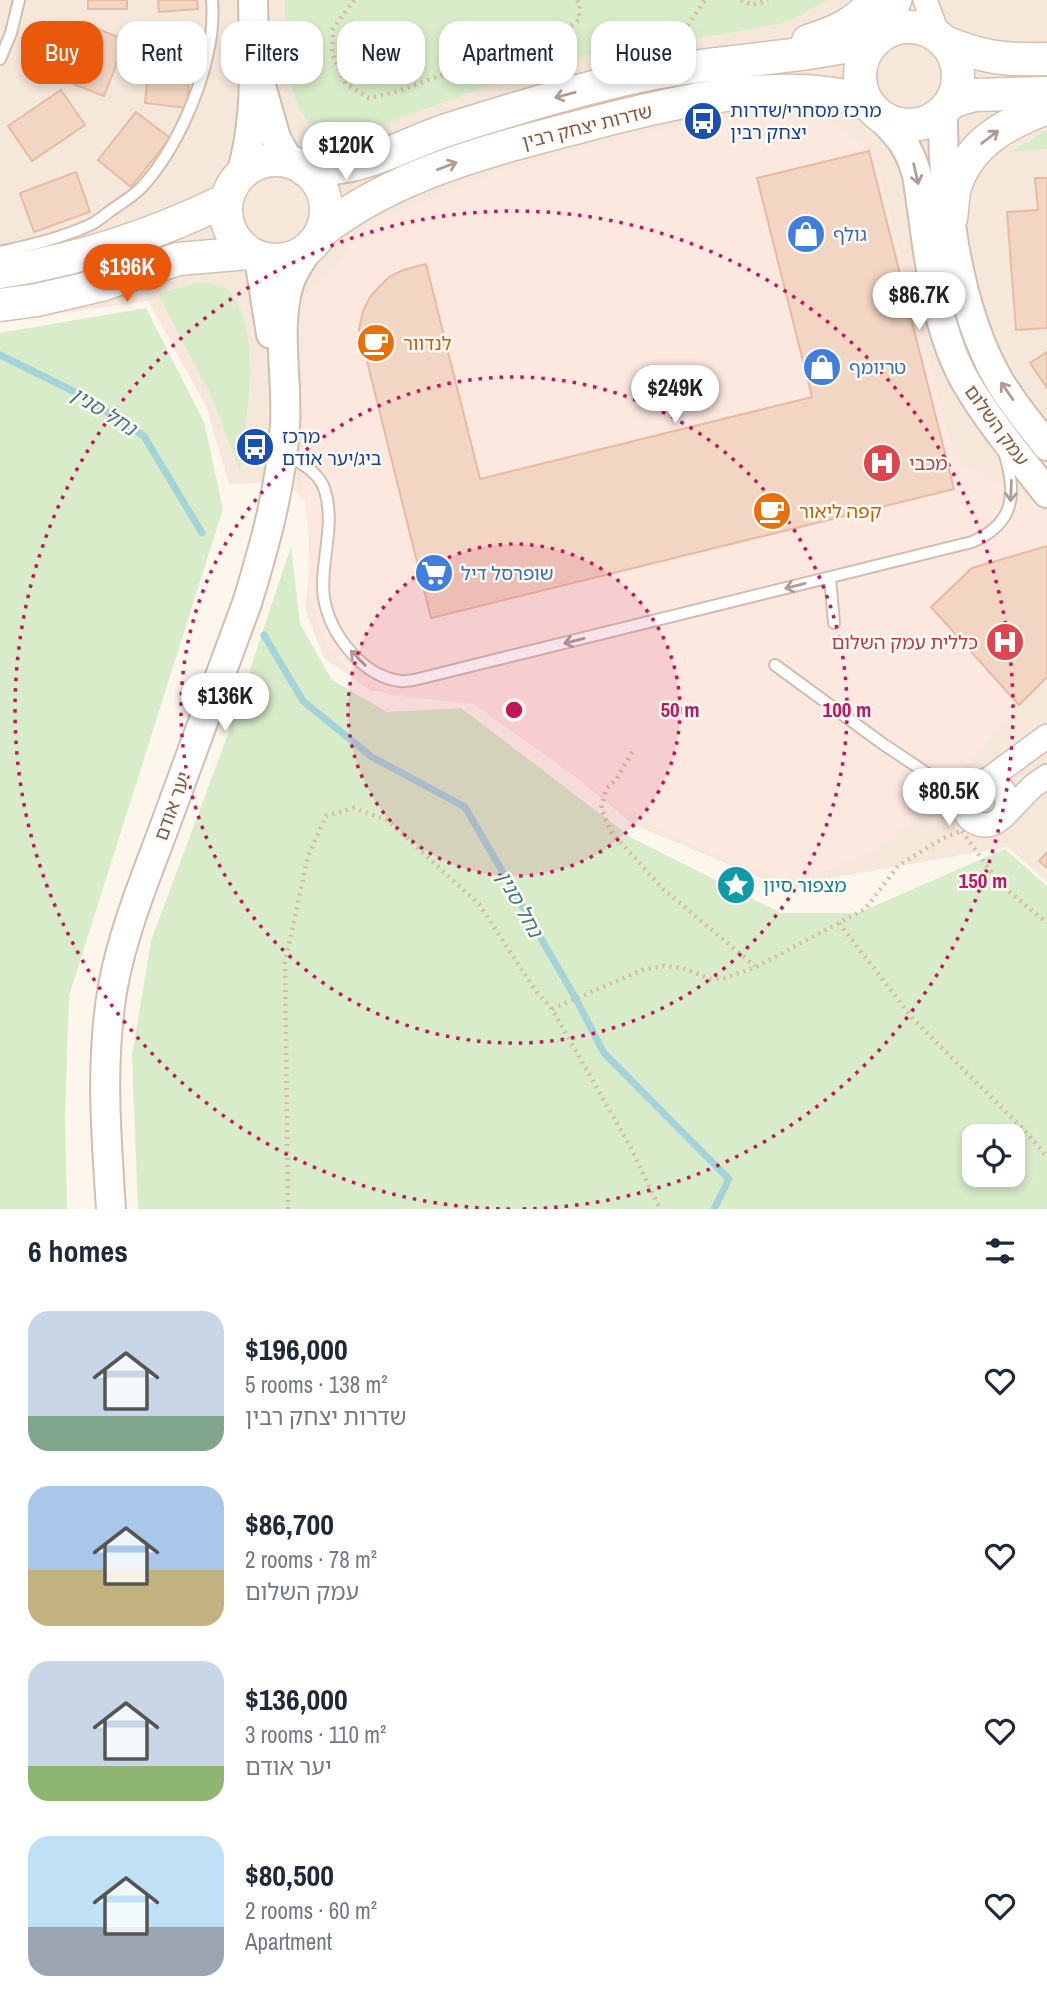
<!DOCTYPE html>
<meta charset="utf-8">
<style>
:root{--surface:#fff;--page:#f2f2f3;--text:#1f2937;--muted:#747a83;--accent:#ea580c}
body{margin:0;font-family:"Archivo Narrow","Noto Sans Hebrew",sans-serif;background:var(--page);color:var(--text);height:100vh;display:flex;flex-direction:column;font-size:26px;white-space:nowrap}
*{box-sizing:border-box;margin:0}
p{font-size:23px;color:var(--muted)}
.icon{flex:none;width:38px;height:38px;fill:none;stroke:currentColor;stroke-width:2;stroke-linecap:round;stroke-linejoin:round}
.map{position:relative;height:1209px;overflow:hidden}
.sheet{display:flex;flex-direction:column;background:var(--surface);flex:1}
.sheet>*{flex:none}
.banner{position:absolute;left:21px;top:21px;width:1006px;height:63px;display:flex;gap:14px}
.buttons{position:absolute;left:962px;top:1124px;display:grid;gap:14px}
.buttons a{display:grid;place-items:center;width:63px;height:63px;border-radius:14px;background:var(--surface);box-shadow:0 4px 10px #0003;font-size:35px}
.price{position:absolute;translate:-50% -60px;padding:0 16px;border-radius:24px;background:#fff;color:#222;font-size:23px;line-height:46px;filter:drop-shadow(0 2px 4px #0008)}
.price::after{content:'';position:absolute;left:50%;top:42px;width:21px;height:16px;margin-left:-10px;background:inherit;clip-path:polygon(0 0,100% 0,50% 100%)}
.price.active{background:var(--accent);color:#fff}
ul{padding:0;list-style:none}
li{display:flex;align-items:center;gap:21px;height:175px;padding:0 28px}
li span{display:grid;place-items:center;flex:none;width:196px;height:140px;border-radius:21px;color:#555}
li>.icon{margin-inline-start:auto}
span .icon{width:84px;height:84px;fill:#fffc;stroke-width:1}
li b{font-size:30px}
h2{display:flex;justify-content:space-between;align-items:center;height:84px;padding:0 28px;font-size:30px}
.chip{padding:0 24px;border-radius:21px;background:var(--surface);box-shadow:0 4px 10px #0003;font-size:24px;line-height:63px}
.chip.active{background:var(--accent);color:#fff}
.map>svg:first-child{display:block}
</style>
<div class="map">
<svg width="1047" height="1209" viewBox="0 0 1047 1209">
<rect width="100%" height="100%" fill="#fdf6ec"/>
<path fill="#f5e8da" d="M0,0H1047V882L1008,847L836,877L790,890L632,824L471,689L421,692L371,691L324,658L305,609L317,513L286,482L229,484L206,406L148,301L0,322Z"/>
<path fill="#fde8e0" d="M779,109L818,111L875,156L955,460L1047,511V669L934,805L871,852L829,869L789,880L738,865L634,818L473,704L389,695L356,678L327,645L308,597L309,536L302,481L304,296L326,277L345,255L361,227L504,169L668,127Z"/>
<path fill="#d8ecc9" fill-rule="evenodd" d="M285,0H827L788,22L731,33L603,51L509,78L346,139C338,137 326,137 320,132C283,109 285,38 285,0Z
M1047,130V149L1010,152Z
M201,282C209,284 221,285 227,290C265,325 245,425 240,471L210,393L158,294Z
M146,308L204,422L223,509L69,996L65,1117L67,1209H0V333Z
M291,546L300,624L332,680L387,712L461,708L632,838L781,913H858L1005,849L1047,886V1209H138L132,1056L151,941L235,715ZM975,1136H1013V1174H975Z"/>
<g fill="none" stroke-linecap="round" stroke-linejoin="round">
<path stroke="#a5d3da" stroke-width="7" d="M0,355L81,395L144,436L202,533
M264,635L303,701L372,757L465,807L576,999L604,1053L729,1179L714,1209"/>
</g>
<path fill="#f3d5c3" stroke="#e6bba3" stroke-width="2" d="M88,0H127V9H88Z
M158,0H197L198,9L159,12Z
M90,26L126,40L104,96L68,82Z
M152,34L194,38L186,108L145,103Z
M61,90L85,125L32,161L8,126Z
M136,112L170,138L131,187L98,160Z
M869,151L954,489L431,618L359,329L363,311L370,297L378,288L389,277L403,270L426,264L480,479L812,397L757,178Z
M76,172L90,212L34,232L20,193Z
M1035,178H1047V328L1016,330L1007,212L1038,210Z
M1047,352V388L1030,363Z
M1047,546V677L1019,705L931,607L972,568Z
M1047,852V868L1039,861Z"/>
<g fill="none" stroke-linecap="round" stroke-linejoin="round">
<defs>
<path id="service" d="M0,59L11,33L19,0
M0,252C31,245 62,238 92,224C99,220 106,214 113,209C123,202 135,195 143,186C182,142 217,59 212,0
M283,452C299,462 320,472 325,491C336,527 319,564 324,598C330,634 362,676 400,681C408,682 418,679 426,677L972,542C1014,524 1017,495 1005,455
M830,577L834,623
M775,665L883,744L964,798"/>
<path id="minor" d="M925,0L939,37
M887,31L900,0
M963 803a22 22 0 1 1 44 0a22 22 0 1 1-44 0Z
M986,781L1047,736
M1003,817L1033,786L1047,776"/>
<path id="tertiary" d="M261,86L276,138L289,162
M943,112C942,193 957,306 997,377C1010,401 1030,424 1047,446
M881,118C901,137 909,148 917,175C928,242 932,325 967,384C990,423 1020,458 1047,493
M241,174C258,119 254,57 253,0
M259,258L271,334
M111,1209C106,1134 100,1060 113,986C123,932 145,879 164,828C191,753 219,678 247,603C265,545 281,487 285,425C288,380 275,324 290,281C294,270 302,259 308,249"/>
<path id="secondary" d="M860 76a49 49 0 1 1 98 0a49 49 0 1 1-98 0Z
M808,41C833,33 859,23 874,0
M944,42C985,58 1003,60 1047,59
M951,102L974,95L1047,93
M226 210a50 50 0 1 1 100 0a50 50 0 1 1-100 0Z
M305,170C325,169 344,168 363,162C392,154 419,139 447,130C506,111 566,93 626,79C708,60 792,60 873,41
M951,218C953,207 952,194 956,184C971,142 1007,123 1047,108
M322,231C397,172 495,149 586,125C662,105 755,82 833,94C845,95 857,101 869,105
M0,272C80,260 154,235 226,200
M0,305L37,300L101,285L178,259L249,253"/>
</defs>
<use href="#service" stroke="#d1beb0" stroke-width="14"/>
<use href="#minor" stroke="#d1beb0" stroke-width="26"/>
<use href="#tertiary" stroke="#d1beb0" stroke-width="32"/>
<use href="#secondary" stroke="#d6c0b0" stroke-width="35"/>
<path stroke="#d9b8a5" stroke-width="4.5" stroke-dasharray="2 5" stroke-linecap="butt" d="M354,0L333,29L332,54L346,84L369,98L396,92L568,28L579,20L580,5L577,0
M741,0L752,5L768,0
M676,43L705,0
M632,752L616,780L606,789L601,808L612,833L663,889L755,966
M962,831L999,883L1047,923
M839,923L913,1019L1028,1134L1047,1157
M552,1009L642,970L664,966L682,968L711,979L725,978L756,967L865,909L898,866L943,838L962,831L974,822
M288,1209L285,963L308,856L326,816L354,808L387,820L479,904L535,990L552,1009L631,1148L660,1209"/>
<use href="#service" stroke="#fff" stroke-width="10"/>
<use href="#minor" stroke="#fff" stroke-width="23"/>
<use href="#tertiary" stroke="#fff" stroke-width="28"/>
<use href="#secondary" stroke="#fff" stroke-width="32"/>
</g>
<defs><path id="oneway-shaft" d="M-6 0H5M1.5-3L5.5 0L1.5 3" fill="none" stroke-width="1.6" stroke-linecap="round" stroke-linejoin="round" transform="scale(1.75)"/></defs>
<g stroke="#af9d94">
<use href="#oneway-shaft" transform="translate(565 95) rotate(165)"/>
<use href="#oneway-shaft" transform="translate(990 137) rotate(-38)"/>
<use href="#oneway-shaft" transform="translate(447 166) rotate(-21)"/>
<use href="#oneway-shaft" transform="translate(916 174) rotate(77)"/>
<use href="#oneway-shaft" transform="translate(1007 391) rotate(-125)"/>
<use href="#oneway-shaft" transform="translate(1011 491) rotate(92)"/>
<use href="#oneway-shaft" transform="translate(795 586) rotate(166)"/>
<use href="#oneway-shaft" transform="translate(574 641) rotate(166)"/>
<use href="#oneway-shaft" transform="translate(358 658) rotate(-135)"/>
</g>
<circle cx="514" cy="710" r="166" fill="#c2185b" fill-opacity=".12"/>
<g fill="none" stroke="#c2185b" stroke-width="3.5" stroke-dasharray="3.5 7">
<circle cx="514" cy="710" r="166"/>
<circle cx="514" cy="710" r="333"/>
<path d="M510 1209A499 499 0 1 1 518 1209"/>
</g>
<defs>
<symbol id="bus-disc" viewBox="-11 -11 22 22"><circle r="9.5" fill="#1a4fb4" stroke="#fffaf3"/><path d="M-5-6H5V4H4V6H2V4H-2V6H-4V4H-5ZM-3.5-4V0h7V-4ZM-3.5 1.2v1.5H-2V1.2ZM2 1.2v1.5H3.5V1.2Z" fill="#fff"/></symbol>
<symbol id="shop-disc" viewBox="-11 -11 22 22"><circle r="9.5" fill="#3f7fe0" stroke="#fffaf3"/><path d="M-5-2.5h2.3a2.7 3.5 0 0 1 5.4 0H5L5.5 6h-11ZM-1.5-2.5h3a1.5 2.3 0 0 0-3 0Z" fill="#fff"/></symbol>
<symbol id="cafe-disc" viewBox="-11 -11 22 22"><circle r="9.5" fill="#e8710a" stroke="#fffaf3"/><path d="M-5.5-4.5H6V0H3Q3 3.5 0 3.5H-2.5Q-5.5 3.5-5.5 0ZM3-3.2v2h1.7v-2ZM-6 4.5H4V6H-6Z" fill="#fff"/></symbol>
<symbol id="hospital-disc" viewBox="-11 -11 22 22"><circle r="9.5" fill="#e0444e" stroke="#fffaf3"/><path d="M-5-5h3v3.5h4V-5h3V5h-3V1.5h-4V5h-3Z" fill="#fff"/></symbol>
<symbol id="supermarket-disc" viewBox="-11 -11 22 22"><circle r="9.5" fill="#3f7fe0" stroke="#fffaf3"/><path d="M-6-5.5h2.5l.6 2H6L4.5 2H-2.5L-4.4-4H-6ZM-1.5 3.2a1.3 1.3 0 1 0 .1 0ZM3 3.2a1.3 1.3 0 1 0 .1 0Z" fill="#fff"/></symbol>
<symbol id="sight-disc" viewBox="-11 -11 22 22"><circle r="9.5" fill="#0f9aa8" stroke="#fffaf3"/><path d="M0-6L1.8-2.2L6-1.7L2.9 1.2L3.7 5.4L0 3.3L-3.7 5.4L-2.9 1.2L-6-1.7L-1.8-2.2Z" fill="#fff"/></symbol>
</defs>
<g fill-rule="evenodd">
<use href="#bus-disc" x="681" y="99" width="44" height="44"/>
<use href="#shop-disc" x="784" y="212" width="44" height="44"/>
<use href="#cafe-disc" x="354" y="321" width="44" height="44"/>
<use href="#shop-disc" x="800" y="345" width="44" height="44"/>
<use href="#bus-disc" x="233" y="425" width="44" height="44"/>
<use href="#hospital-disc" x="860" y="441" width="44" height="44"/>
<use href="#cafe-disc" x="750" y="489" width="44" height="44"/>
<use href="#supermarket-disc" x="412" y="551" width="44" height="44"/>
<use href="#hospital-disc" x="983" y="620" width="44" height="44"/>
<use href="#sight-disc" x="714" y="863" width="44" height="44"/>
</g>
<g text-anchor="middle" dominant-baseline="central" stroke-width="5" stroke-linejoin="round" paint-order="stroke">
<g font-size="19" fill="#164399" stroke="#fffaf3" text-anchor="start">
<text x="730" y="110">מרכז מסחרי/שדרות<tspan x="730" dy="22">יצחק רבין</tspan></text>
<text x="282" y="436">מרכז<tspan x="282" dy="22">ביג/יער אודם</tspan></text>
</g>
<g font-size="19" fill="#7a5c4d" stroke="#fffaf3">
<text transform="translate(587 126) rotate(-14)">שדרות יצחק רבין</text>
<text transform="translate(997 425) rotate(54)">עמק השלום</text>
<text transform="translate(172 806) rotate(-70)">יער אודם</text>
</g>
<g font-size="19" fill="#366cbe" stroke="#fffaf3" text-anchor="start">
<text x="833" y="234">גולף</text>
<text x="849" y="367">טריומף</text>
<text x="461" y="573">שופרסל דיל</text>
</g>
<g font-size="19" fill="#c56008" stroke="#fffaf3" text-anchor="start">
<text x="403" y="343">לנדוור</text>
<text x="799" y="511">קפה ליאור</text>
</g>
<g font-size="19" fill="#be3a42" stroke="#fffaf3" text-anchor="start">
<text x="909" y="463">מכבי</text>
<text x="978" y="642" text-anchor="end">כללית עמק השלום</text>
</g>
<g font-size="19" fill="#0d838f" stroke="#fffaf3" text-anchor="start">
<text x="763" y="885">מצפור סיון</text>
</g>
<g font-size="21" font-style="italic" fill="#437c86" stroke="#fffaf3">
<text transform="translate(104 411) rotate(32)">נחל סנין</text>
<text transform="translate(520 904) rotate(61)">נחל סנין</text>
</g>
</g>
<circle cx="514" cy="710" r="10" fill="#c2185b" stroke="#fffaf3" stroke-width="3.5"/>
<g font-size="21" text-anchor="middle" font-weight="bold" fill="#c2185b" stroke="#fffaf3" stroke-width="5" stroke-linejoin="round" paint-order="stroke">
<text x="680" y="717">50 m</text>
<text x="847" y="717">100 m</text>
<text x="983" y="888">150 m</text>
</g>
</svg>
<div class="buttons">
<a><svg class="icon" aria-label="locate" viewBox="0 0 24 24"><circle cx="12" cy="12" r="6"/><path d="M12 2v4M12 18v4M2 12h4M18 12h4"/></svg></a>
</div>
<b class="price" style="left:346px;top:182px">$120K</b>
<b class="price active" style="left:127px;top:304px">$196K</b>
<b class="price" style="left:919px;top:332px">$86.7K</b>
<b class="price" style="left:675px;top:425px">$249K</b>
<b class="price" style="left:225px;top:733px">$136K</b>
<b class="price" style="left:949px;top:828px">$80.5K</b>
<div class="banner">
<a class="chip active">Buy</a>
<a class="chip">Rent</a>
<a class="chip">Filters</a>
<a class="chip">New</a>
<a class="chip">Apartment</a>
<a class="chip">House</a>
</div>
</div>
<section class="sheet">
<h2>6 homes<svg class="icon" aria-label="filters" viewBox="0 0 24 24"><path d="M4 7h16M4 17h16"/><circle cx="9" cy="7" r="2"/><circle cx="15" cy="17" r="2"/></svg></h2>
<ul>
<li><span style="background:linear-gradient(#c9d6e8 75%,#7fa58c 0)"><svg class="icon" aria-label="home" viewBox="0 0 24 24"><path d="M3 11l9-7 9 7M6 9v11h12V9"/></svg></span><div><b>$196,000</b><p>5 rooms · 138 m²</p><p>שדרות יצחק רבין</p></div><svg class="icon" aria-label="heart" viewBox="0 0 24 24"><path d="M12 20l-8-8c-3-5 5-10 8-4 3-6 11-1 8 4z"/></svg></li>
<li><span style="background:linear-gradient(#a9c7e8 60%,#c2b280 0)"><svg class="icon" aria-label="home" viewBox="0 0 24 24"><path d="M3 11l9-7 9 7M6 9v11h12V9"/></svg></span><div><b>$86,700</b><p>2 rooms · 78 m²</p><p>עמק השלום</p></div><svg class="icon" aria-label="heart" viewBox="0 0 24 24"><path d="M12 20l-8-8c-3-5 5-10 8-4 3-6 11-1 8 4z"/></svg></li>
<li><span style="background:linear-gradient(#c9d6e8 75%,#8fb573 0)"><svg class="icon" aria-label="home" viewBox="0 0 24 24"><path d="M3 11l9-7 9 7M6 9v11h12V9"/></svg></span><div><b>$136,000</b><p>3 rooms · 110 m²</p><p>יער אודם</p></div><svg class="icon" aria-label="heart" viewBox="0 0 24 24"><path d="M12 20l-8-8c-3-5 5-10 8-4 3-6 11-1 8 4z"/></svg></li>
<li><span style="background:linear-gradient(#bfe0f5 65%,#9aa5b1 0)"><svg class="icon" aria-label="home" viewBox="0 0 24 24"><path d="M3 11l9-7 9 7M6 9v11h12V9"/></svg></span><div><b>$80,500</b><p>2 rooms · 60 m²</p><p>Apartment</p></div><svg class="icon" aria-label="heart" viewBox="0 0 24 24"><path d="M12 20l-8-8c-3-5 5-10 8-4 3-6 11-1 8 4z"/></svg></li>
</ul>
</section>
